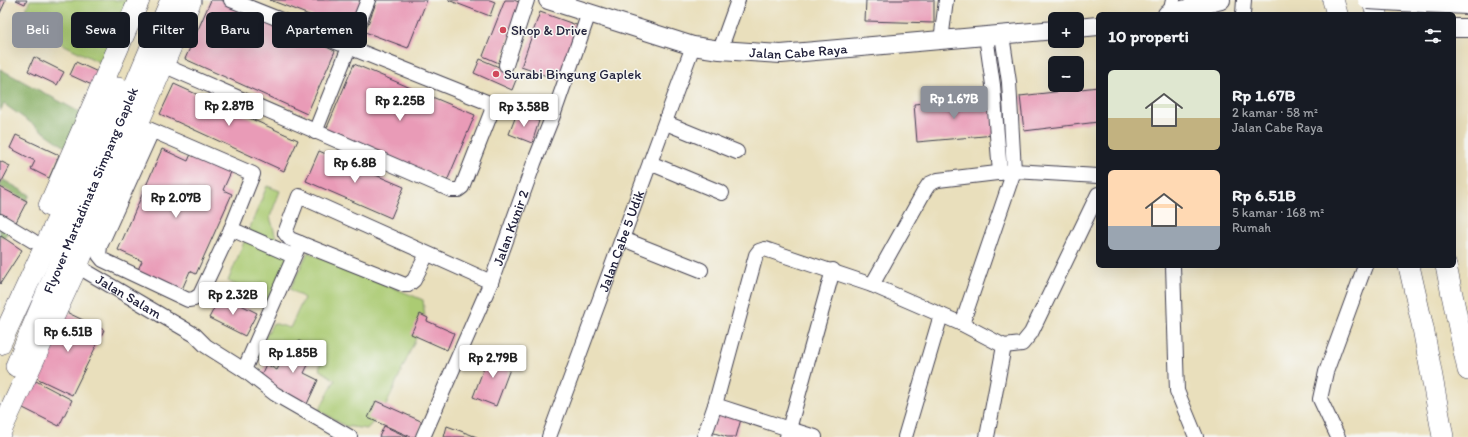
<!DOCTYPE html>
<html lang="id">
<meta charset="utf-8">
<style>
:root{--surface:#171b24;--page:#242831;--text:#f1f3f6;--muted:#9ea1a6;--accent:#8c9099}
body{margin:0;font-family:Itim,sans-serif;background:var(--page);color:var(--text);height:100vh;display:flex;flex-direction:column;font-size:15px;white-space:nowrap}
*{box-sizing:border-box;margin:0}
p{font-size:13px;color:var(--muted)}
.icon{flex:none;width:22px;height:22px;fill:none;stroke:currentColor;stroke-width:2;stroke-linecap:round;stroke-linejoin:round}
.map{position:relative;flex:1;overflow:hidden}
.details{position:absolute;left:1096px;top:12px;width:360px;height:256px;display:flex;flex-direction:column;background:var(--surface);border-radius:6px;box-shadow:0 4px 16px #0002}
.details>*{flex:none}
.banner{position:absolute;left:12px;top:12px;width:380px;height:36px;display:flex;gap:8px}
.fabs{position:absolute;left:1048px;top:12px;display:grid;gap:8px}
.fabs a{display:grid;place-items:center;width:36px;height:36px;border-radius:6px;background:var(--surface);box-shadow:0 4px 16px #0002;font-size:20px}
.price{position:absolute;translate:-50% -34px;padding:0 9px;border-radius:4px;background:#fff;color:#222;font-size:13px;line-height:26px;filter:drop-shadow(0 1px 2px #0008)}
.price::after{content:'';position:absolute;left:50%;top:24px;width:12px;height:9px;margin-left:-6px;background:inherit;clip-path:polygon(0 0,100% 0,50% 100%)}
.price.on{background:var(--accent);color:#fff}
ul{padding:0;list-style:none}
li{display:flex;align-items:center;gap:12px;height:100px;padding:0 12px}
li span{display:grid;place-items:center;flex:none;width:112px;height:80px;border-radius:6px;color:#555}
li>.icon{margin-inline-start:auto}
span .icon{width:48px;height:48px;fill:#fffc;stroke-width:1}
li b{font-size:17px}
h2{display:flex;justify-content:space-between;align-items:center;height:48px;padding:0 12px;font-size:17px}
.pill{padding:0 14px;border-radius:6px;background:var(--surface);box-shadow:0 4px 16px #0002;font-size:14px;line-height:36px}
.pill.on{background:var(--accent);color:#fff}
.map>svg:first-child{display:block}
</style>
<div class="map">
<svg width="1468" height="437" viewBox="0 0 1468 437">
<rect width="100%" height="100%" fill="#f6f6f2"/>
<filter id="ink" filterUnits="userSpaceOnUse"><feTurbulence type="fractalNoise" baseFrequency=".025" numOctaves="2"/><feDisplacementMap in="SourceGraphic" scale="8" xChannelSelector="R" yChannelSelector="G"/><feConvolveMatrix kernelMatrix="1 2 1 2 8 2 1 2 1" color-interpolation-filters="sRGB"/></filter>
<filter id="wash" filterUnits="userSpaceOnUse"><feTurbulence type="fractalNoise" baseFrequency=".012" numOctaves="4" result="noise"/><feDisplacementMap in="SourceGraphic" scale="16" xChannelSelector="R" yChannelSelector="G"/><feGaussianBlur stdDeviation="0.9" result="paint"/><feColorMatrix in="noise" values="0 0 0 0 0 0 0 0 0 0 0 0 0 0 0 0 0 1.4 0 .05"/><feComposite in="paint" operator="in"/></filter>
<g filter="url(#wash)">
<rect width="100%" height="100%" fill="#e9dfbc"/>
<path fill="#abcb73" stroke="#667657" d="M30,0H134L105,65L20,23Z
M267,186L280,191L270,217L276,237L295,247L271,303L228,281Z
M308,252L423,300L425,318L384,410L367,429L345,426L319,410L335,380L319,369L324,354L297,341L288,362L277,357L274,365L255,356L273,323L290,328L304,298L290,289Z"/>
<path fill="#88af65" stroke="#556850" d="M0,69L83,114L68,149L4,104L0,111Z
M0,178L30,195L0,245Z"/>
<g id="blocks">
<path fill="#e99bb7" d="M0,0H6L0,13Z
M16,0H27L25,4Z
M211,0H221L335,51L307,114L185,59Z
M270,0H362L351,31Z
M377,0H427L408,48L365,32Z
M448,0H490L495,2L490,16Z
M505,0H514L523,4L499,63L483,56Z
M866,0H934V23L865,21Z
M540,12L582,27L564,82L521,67Z
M34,57L64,72L57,85L28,71Z
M480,59L518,75L512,90L474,73Z
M76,62L100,73L94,86L70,75Z
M354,64L475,115L447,181L326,130Z
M174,84L298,140L284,171L160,114Z
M1098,87V122L1024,131L1020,96Z
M991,97L995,135L917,142L914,104Z
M517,113L539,121L532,143L509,134Z
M16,135L59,155L49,178L31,169L35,161L10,148Z
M162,149L188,161L191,154L231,172L223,190L232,194L196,274L190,271L180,294L136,274L142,261L118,250Z
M319,151L404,187L391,218L306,181Z
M0,161L10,166L0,185Z
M0,187L27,201L15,224L0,215Z
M1,236L22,250L0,284V237Z
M221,295L257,313L245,336L209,318Z
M64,311L104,330L72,395L32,376Z
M420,314L428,318L427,321L454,333L447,350L411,334Z
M299,341L316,349L304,373L318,380L307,404L259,380L266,364L277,370L288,348L294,351Z
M490,352L513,361L496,406L473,397Z
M36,381L72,400L59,426L21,407Z
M376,401L423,422L417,437H411L368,418Z
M715,411L741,419L736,437H727L708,431Z
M384,426L408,437H379Z
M447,426L477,437H444Z"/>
</g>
</g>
<g filter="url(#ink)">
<use href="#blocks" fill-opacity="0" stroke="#403e4e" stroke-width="1"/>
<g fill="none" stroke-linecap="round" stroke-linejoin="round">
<defs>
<g id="minor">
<path d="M1170,14L1173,0"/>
<path d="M1243,14L1244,0"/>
<path d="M986,36L993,85L1000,173"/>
<path d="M941,41L946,0"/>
<path d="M720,50L738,0"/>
<path d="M163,65L451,190H458L462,187L491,113L492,108L489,103L231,0"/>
<path d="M506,65L527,0"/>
<path d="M666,123L737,152"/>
<path d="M137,124L253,174L231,229L200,295L194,299L188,300L103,260L99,255L100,246L152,131"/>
<path d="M315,132L368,0"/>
<path d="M650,163L722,193"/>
<path d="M0,221L33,241"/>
<path d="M231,229L293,256"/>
<path d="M623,239L701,270"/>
<path d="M427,254L414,280L408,285H405L290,239L285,233L299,196L491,282"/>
<path id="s1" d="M77,266L195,335L206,346L244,370L275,394L350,437"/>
<path d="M1173,266L1177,391L1196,437"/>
<path d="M872,285L925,190L929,184L938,180L1014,171L1098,176"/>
<path d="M962,324L1014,171L1009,82L1002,35"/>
<path d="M244,370L300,243"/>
<path d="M715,405L789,429L833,270"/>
<path id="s2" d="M423,437L491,282L534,163L554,113L589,13"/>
<path id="s3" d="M549,437L693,46"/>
<path d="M704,437L715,405L756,255L759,251L765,249L872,285L962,324L1004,346L1022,344L1031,333L1098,194"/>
<path d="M787,437L789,429L815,437"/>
<path d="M905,437L941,315"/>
<path d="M987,437L1004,346"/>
<path d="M1338,437L1320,399L1326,372L1365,266"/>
</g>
<g id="major">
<path id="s4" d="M548,0L693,46L720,50L781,54L1055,30"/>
<path d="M1402,2L1468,5"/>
<path d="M1167,14L1221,0"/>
<path d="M1077,28L1098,26"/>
<path d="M1454,28H1468"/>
</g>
<g id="highway">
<path d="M1333,0L1337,14"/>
<path d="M1372,0L1377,14"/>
<path d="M49,206L139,0"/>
<path d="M1409,266L1423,328L1443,437"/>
<path d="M1446,266L1468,370"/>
<path d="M0,344L118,88"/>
<path id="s5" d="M16,366L171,0"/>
<path d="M0,433L77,266L191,0"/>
</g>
</defs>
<use href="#minor" stroke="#403e4e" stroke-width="16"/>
<use href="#major" stroke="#403e4e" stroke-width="20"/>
<use href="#highway" stroke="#403e4e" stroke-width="22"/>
<use href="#minor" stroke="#fff" stroke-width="14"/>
<use href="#major" stroke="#fff" stroke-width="18"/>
<use href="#highway" stroke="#fff" stroke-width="21"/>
<defs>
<path id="major-bridge" d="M1367,0L1402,2"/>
</defs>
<use href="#major-bridge" stroke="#403e4e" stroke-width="20" stroke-linecap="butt"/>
<use href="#major-bridge" stroke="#fff" stroke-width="18"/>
</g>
</g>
<g fill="#d1495b" stroke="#f6f6f2" stroke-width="1.5">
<circle cx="503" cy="30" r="4"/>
<circle cx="496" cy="74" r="4"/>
</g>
<g text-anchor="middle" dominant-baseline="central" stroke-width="3" stroke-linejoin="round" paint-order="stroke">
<g font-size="14" fill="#22223b" stroke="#f6f6f2" text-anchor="start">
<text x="511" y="30">Shop &amp; Drive</text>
<text x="504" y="74">Surabi Bingung Gaplek</text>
</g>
<g font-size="14" fill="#22223b" stroke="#f6f6f2">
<text stroke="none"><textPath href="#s4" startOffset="258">Jalan Cabe Raya</textPath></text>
<text stroke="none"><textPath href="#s5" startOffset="191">Flyover Martadinata Simpang Gaplek</textPath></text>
<text stroke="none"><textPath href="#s2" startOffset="227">Jalan Kunir 2</textPath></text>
<text stroke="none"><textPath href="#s3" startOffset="209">Jalan Cabe 5 Udik</textPath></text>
<text stroke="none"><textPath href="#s1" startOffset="60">Jalan Salam</textPath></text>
</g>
</g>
</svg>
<div class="fabs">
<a>+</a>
<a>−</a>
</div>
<b class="price on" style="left:954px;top:120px">Rp 1.67B</b>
<b class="price" style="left:400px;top:122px">Rp 2.25B</b>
<b class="price" style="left:229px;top:127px">Rp 2.87B</b>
<b class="price" style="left:524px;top:128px">Rp 3.58B</b>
<b class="price" style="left:355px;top:184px">Rp 6.8B</b>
<b class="price" style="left:176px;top:219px">Rp 2.07B</b>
<b class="price" style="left:233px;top:316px">Rp 2.32B</b>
<b class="price" style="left:68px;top:353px">Rp 6.51B</b>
<b class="price" style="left:293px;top:374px">Rp 1.85B</b>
<b class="price" style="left:493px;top:379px">Rp 2.79B</b>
<div class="banner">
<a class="pill on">Beli</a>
<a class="pill">Sewa</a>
<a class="pill">Filter</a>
<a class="pill">Baru</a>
<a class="pill">Apartemen</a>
</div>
<section class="details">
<h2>10 properti<svg class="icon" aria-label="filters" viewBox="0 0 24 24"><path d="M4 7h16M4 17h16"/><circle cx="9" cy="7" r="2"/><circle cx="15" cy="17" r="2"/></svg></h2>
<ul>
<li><span style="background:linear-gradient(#dfe7d0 60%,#c2b280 0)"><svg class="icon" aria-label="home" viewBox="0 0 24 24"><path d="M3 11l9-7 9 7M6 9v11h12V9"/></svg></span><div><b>Rp 1.67B</b><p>2 kamar · 58 m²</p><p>Jalan Cabe Raya</p></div></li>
<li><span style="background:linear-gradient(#ffd9b3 70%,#9aa5b1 0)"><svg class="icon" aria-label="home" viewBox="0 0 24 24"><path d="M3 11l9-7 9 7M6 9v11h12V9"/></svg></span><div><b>Rp 6.51B</b><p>5 kamar · 168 m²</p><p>Rumah</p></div></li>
</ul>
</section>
</div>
